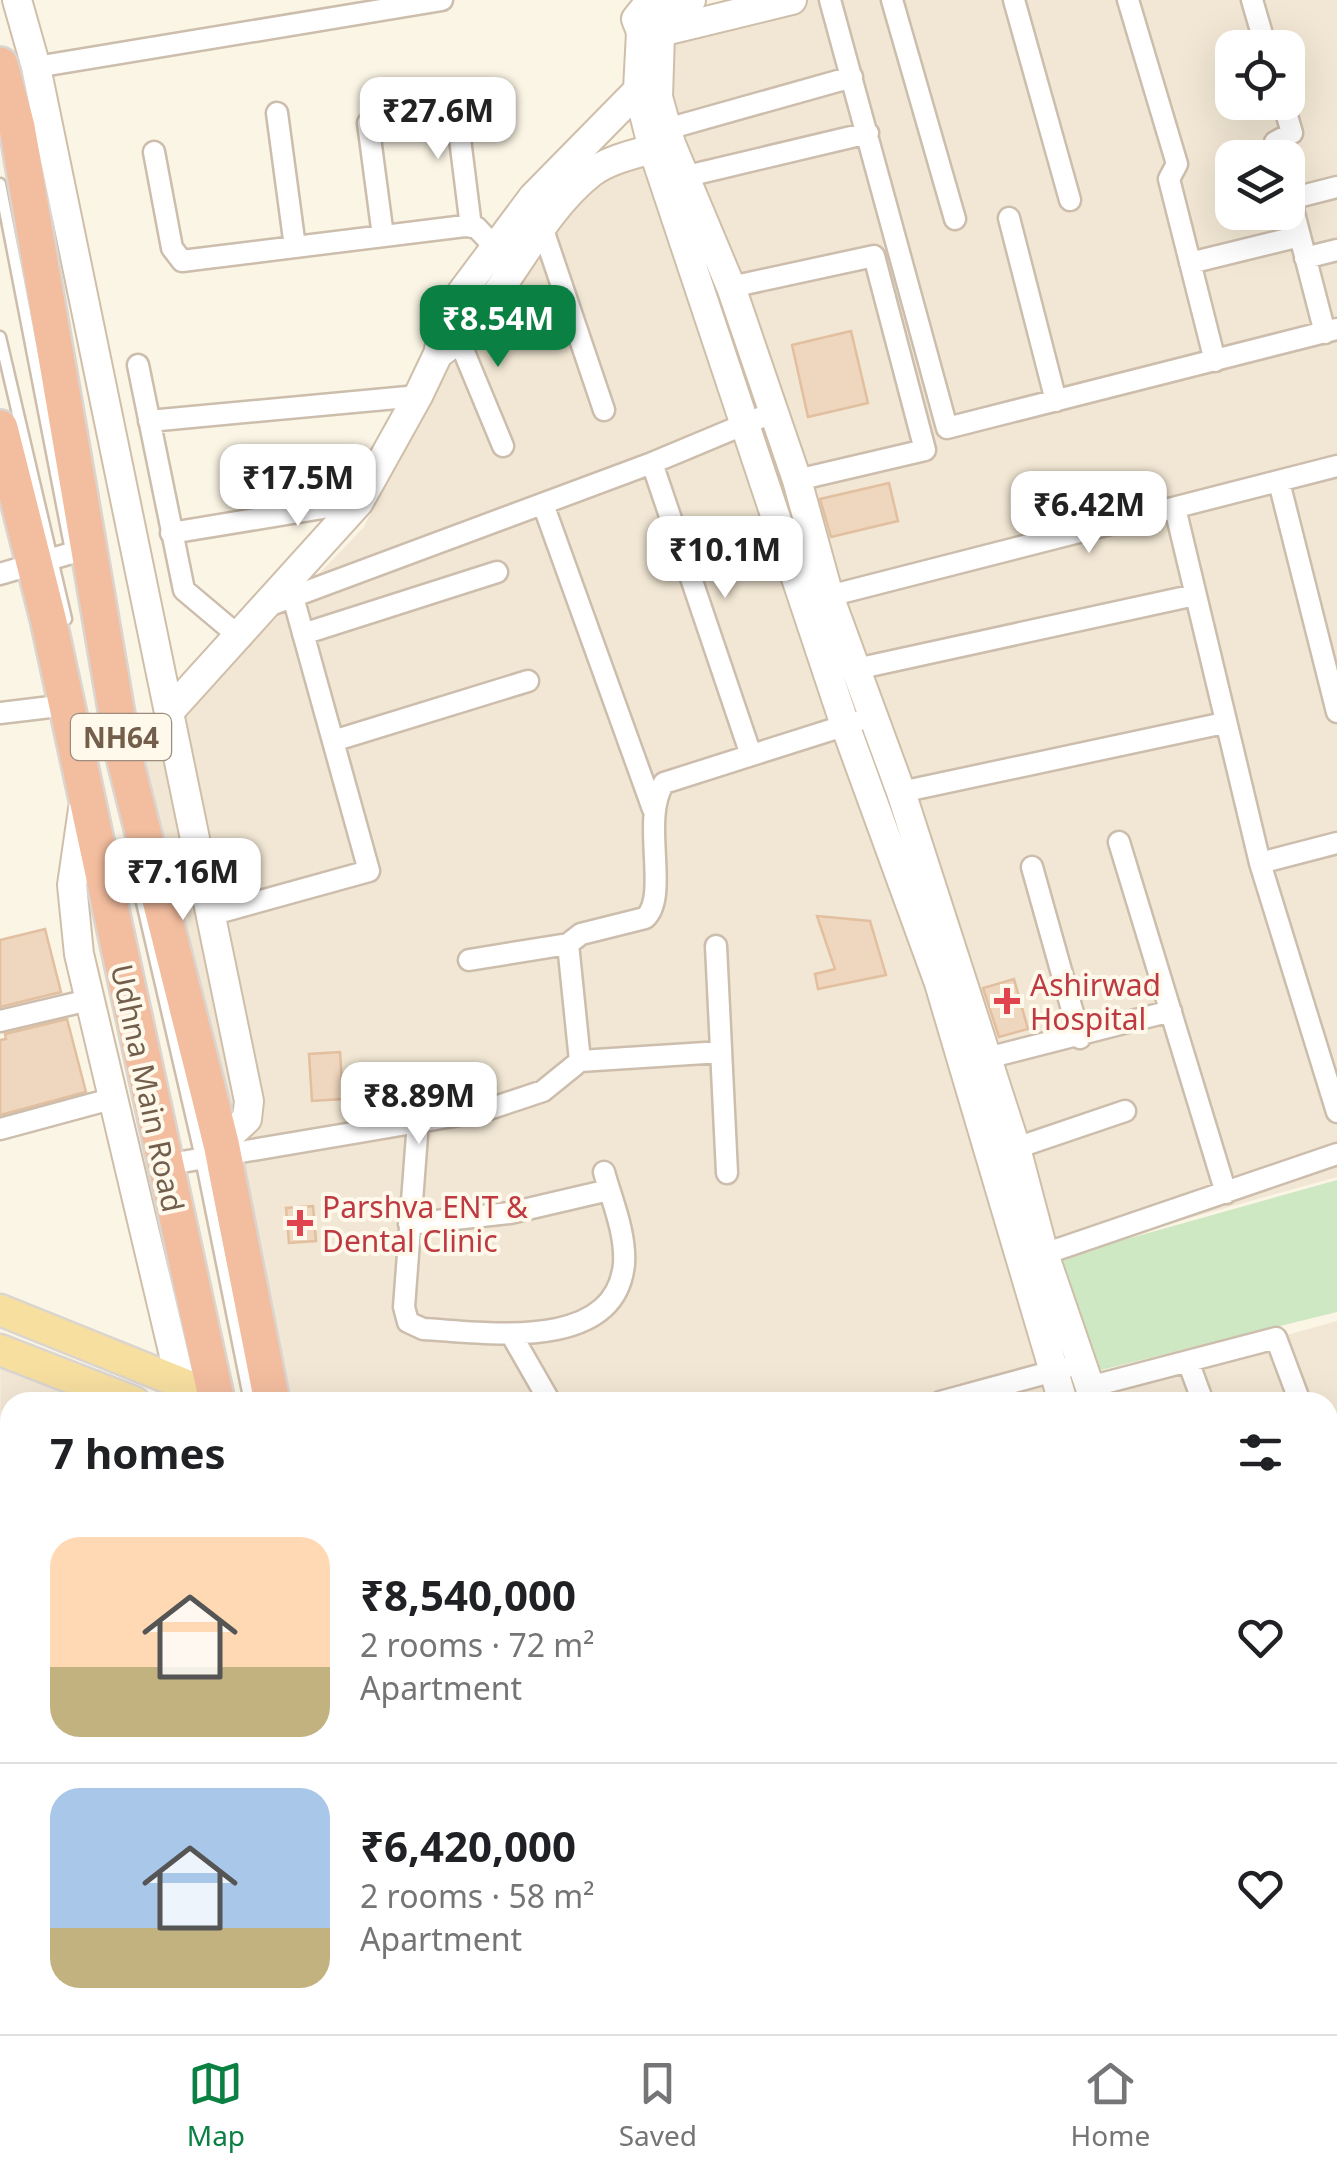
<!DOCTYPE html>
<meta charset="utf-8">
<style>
:root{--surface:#fff;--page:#f6f6f6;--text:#202124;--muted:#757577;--line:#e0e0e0;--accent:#0b8043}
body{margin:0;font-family:"Noto Sans",sans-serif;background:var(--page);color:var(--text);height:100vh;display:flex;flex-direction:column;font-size:38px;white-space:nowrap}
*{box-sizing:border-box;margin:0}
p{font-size:32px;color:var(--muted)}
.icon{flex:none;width:55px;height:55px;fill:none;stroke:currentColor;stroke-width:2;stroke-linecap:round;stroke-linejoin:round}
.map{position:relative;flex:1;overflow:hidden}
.sheet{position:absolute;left:0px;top:1392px;width:1338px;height:642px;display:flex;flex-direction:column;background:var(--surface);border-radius:30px 30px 0 0;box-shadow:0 10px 40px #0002}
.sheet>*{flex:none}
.tools{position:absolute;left:1215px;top:30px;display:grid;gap:20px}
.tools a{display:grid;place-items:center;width:90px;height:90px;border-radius:20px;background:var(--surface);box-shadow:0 10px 40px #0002;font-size:50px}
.price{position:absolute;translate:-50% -85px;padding:0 22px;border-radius:20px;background:#fff;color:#222;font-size:32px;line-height:65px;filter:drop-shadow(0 2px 5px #0008)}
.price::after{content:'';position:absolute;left:50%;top:60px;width:30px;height:22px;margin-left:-15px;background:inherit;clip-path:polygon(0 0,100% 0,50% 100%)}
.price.selected{background:var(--accent);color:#fff}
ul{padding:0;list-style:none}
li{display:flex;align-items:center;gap:30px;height:250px;padding:0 50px}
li+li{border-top:2px solid var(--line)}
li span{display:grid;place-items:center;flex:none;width:280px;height:200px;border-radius:30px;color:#555}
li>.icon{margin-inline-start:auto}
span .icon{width:120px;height:120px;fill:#fffc;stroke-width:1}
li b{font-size:42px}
h2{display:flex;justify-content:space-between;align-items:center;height:120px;padding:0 50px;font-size:42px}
.dock{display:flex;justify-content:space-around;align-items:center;height:140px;border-top:2px solid var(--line);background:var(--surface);font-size:28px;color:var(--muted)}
.dock a{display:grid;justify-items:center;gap:5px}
.dock .selected{color:var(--accent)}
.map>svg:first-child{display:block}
</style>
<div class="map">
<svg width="1337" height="2034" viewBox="0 0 1337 2034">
<rect width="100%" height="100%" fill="#fbf5e5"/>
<path fill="#f2e7d4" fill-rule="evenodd" d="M805,0H1337V1177L1049,1257L689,179L663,68L668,35ZM1232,48H1288V102H1232ZM1232,158H1288V212H1232Z
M648,156L933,985L1056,1402H280L136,764L364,527L442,363L589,182Z
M1337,1321V2034H1308L1305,2025H1328V1402H1099L1094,1389Z
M0,1358L69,1385L62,1402H10V1501L2,1533Z
M10,1513V2025H299L301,2034H0V1534L4,1535Z
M455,2025H1256L1259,2034H457Z"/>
<path fill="#cfe8c4" d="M1337,1180V1312L1097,1371L1052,1260Z
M726,2025H843L847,2032L880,2034H734Z"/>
<path fill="#efd6be" stroke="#e1bf9f" stroke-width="2.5" d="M851,331L868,403L808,417L792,345Z
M889,483L898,521L831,537L820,499Z
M817,916L870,921L886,975L818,989L815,974L835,969Z
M45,929L61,992L0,1007V940Z
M1014,979L1028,1029L999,1037L983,988Z
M67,1019L86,1092L0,1115V1040L6,1039L5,1034Z
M340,1052L343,1099L312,1101L309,1054Z
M313,1206L316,1241L289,1243L286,1208Z"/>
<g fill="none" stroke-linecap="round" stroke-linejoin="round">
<defs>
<path id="lane" d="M0,184L72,556
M0,337L66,619
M135,872L199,1149L250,1402
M360,2025L362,2034
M936,2025L939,2034
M1024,2025L1027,2034
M1136,2025L1139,2034"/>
<path id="street" d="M830,0L947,428L1337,329
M892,0L955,219
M1014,0L1070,200
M1128,0L1177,164L1169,179L1215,361
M1252,0L1266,48
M36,67L442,0
M454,91L471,227
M277,113L295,247
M368,123L383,236
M667,129L852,77
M154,152L172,248L182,261L465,226L476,227L494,246
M1279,158L1275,142L1292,133L1283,102
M683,177L868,133
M1288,190L1325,333
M1290,199L1337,187
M539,218L604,410
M1009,218L1056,401
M1305,258L1337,250
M1190,263L1300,236
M731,287L874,256L925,450L797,480
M454,328L503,446
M138,365L184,590L241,638
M149,421L418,396
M652,463L751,755
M1279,482L1337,712
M543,504L653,809
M1175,508L1260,863L1337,1112
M171,533L359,502
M0,574L89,548
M829,596L1337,466
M268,606L652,463L774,412
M303,634L497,572
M856,669L1195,595
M0,713L67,705
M333,741L528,681
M901,792L1224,723
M1119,842L1226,1193
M1260,863L1337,843
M1032,867L1080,1038
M210,915L369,871L293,597
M568,944L580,1061
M716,946L727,1173
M469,960L568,944L581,934L645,918C670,896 640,818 664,783L856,722
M0,1021L89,1000
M987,1058L1171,1011
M418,1122L404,1307L408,1322L423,1329C483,1332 615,1354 624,1264C626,1233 612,1201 604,1172
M0,1129L111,1099
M1016,1148L1125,1111
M164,1165L483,1111L543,1091L580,1061L721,1052
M409,1224L510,1213L609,1190
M1044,1254L1337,1154
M511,1334L550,1402
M1189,1364L1203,1402
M1089,1387L1276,1338L1300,1402
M940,1402L1065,1368
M0,1471L10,1475
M1328,1482L1337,1509
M0,1792L10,1836
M54,2025L56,2034
M240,2025L242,2034"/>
<path id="secondary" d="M17,0L36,67L249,1101L247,1119L221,1143
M665,10L691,0
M665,31L792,0
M641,32L650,37L665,31L669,20L665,10L648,4L636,19L641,32L638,90L653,149L845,725L939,983L1063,1402
M660,34L658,97L671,144L731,287L797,480L829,596L901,792L1016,1148L1044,1254L1095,1402
M438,354C503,311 529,222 591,173C612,157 645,152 670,144
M170,711L359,502L418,396L438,354L447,312L533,197L646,82
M83,809L72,885L79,954L185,1402
M154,877L201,868
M0,1657L10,1659
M0,1685L10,1687
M1328,1702L1337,1700
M313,2025L315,2034
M449,2025L451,2034
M1265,2025L1267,2034
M1298,2025L1301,2034"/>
<path id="primary" d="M0,1310L216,1397
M0,1350L134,1402"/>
<path id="highway" d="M0,65L17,127L124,756L221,1143L272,1402
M0,428L48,618L217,1402
M339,2025L341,2034
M414,2025L416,2034"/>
</defs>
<use href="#lane" stroke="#ccbdac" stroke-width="15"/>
<use href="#street" stroke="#ccbdac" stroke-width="25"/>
<use href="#secondary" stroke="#cfbea9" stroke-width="32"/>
<use href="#primary" stroke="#dbd5d0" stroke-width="35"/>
<use href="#highway" stroke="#dbd5d0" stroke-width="40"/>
<use href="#lane" stroke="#fff" stroke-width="10"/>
<use href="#street" stroke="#fff" stroke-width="20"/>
<use href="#secondary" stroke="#fff" stroke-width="28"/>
<use href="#primary" stroke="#f7dfa0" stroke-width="30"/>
<use href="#highway" stroke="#f3bd9f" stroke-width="35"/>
</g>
<g fill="#e0444e" stroke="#fef9eb" stroke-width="4">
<path d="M1002 986h10v10h10v10h-10v10h-10v-10h-10v-10h10z"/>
<path d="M295 1208h10v10h10v10h-10v10h-10v-10h-10v-10h10z"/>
</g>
<g text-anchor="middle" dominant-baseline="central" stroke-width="8" stroke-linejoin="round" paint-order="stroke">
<rect fill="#fef9eb" stroke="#9d8c7b" stroke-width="2.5" x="71" y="714" width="100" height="46" rx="8"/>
<g font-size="28" font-weight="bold" fill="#735d4b">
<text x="121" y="737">NH64</text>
</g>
<g font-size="30" fill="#be3a42" stroke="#fef9eb" text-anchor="start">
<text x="1030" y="984">Ashirwad<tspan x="1030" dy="34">Hospital</tspan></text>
<text x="322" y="1206">Parshva ENT &amp;<tspan x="322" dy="34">Dental Clinic</tspan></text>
</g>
<g font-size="30" fill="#735d4b" stroke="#fef9eb">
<text transform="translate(148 1088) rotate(78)">Udhna Main Road</text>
</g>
</g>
</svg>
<div class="tools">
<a><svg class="icon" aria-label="locate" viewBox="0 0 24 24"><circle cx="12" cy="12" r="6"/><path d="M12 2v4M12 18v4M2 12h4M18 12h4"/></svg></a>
<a><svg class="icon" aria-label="layers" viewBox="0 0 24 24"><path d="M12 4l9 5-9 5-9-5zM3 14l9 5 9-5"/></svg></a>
</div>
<b class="price" style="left:438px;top:162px">₹27.6M</b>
<b class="price selected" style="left:498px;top:370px">₹8.54M</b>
<b class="price" style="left:298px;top:529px">₹17.5M</b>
<b class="price" style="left:1089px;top:556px">₹6.42M</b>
<b class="price" style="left:725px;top:601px">₹10.1M</b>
<b class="price" style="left:183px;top:923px">₹7.16M</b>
<b class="price" style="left:419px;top:1147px">₹8.89M</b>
<section class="sheet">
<h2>7 homes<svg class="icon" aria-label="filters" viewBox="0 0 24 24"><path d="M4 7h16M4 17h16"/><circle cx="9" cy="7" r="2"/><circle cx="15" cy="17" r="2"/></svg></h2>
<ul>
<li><span style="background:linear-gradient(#ffd9b3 65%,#c2b280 0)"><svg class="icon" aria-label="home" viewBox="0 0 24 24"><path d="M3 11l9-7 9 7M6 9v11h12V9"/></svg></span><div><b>₹8,540,000</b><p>2 rooms · 72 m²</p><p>Apartment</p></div><svg class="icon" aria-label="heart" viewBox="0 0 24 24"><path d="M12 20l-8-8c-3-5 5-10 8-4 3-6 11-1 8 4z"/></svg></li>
<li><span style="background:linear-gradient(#a9c7e8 70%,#c2b280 0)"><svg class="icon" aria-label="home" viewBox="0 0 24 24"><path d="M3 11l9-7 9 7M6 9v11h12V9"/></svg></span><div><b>₹6,420,000</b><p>2 rooms · 58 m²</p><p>Apartment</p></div><svg class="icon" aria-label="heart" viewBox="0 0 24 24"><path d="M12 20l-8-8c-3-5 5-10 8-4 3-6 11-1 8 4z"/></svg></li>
</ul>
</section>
</div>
<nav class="dock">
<a class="selected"><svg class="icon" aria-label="map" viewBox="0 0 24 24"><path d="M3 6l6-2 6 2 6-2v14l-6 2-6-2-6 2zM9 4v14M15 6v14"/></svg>Map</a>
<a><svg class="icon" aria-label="saved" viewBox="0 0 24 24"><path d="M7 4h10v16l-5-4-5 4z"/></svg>Saved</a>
<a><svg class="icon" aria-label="home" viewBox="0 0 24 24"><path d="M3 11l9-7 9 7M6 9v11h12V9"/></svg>Home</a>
</nav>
